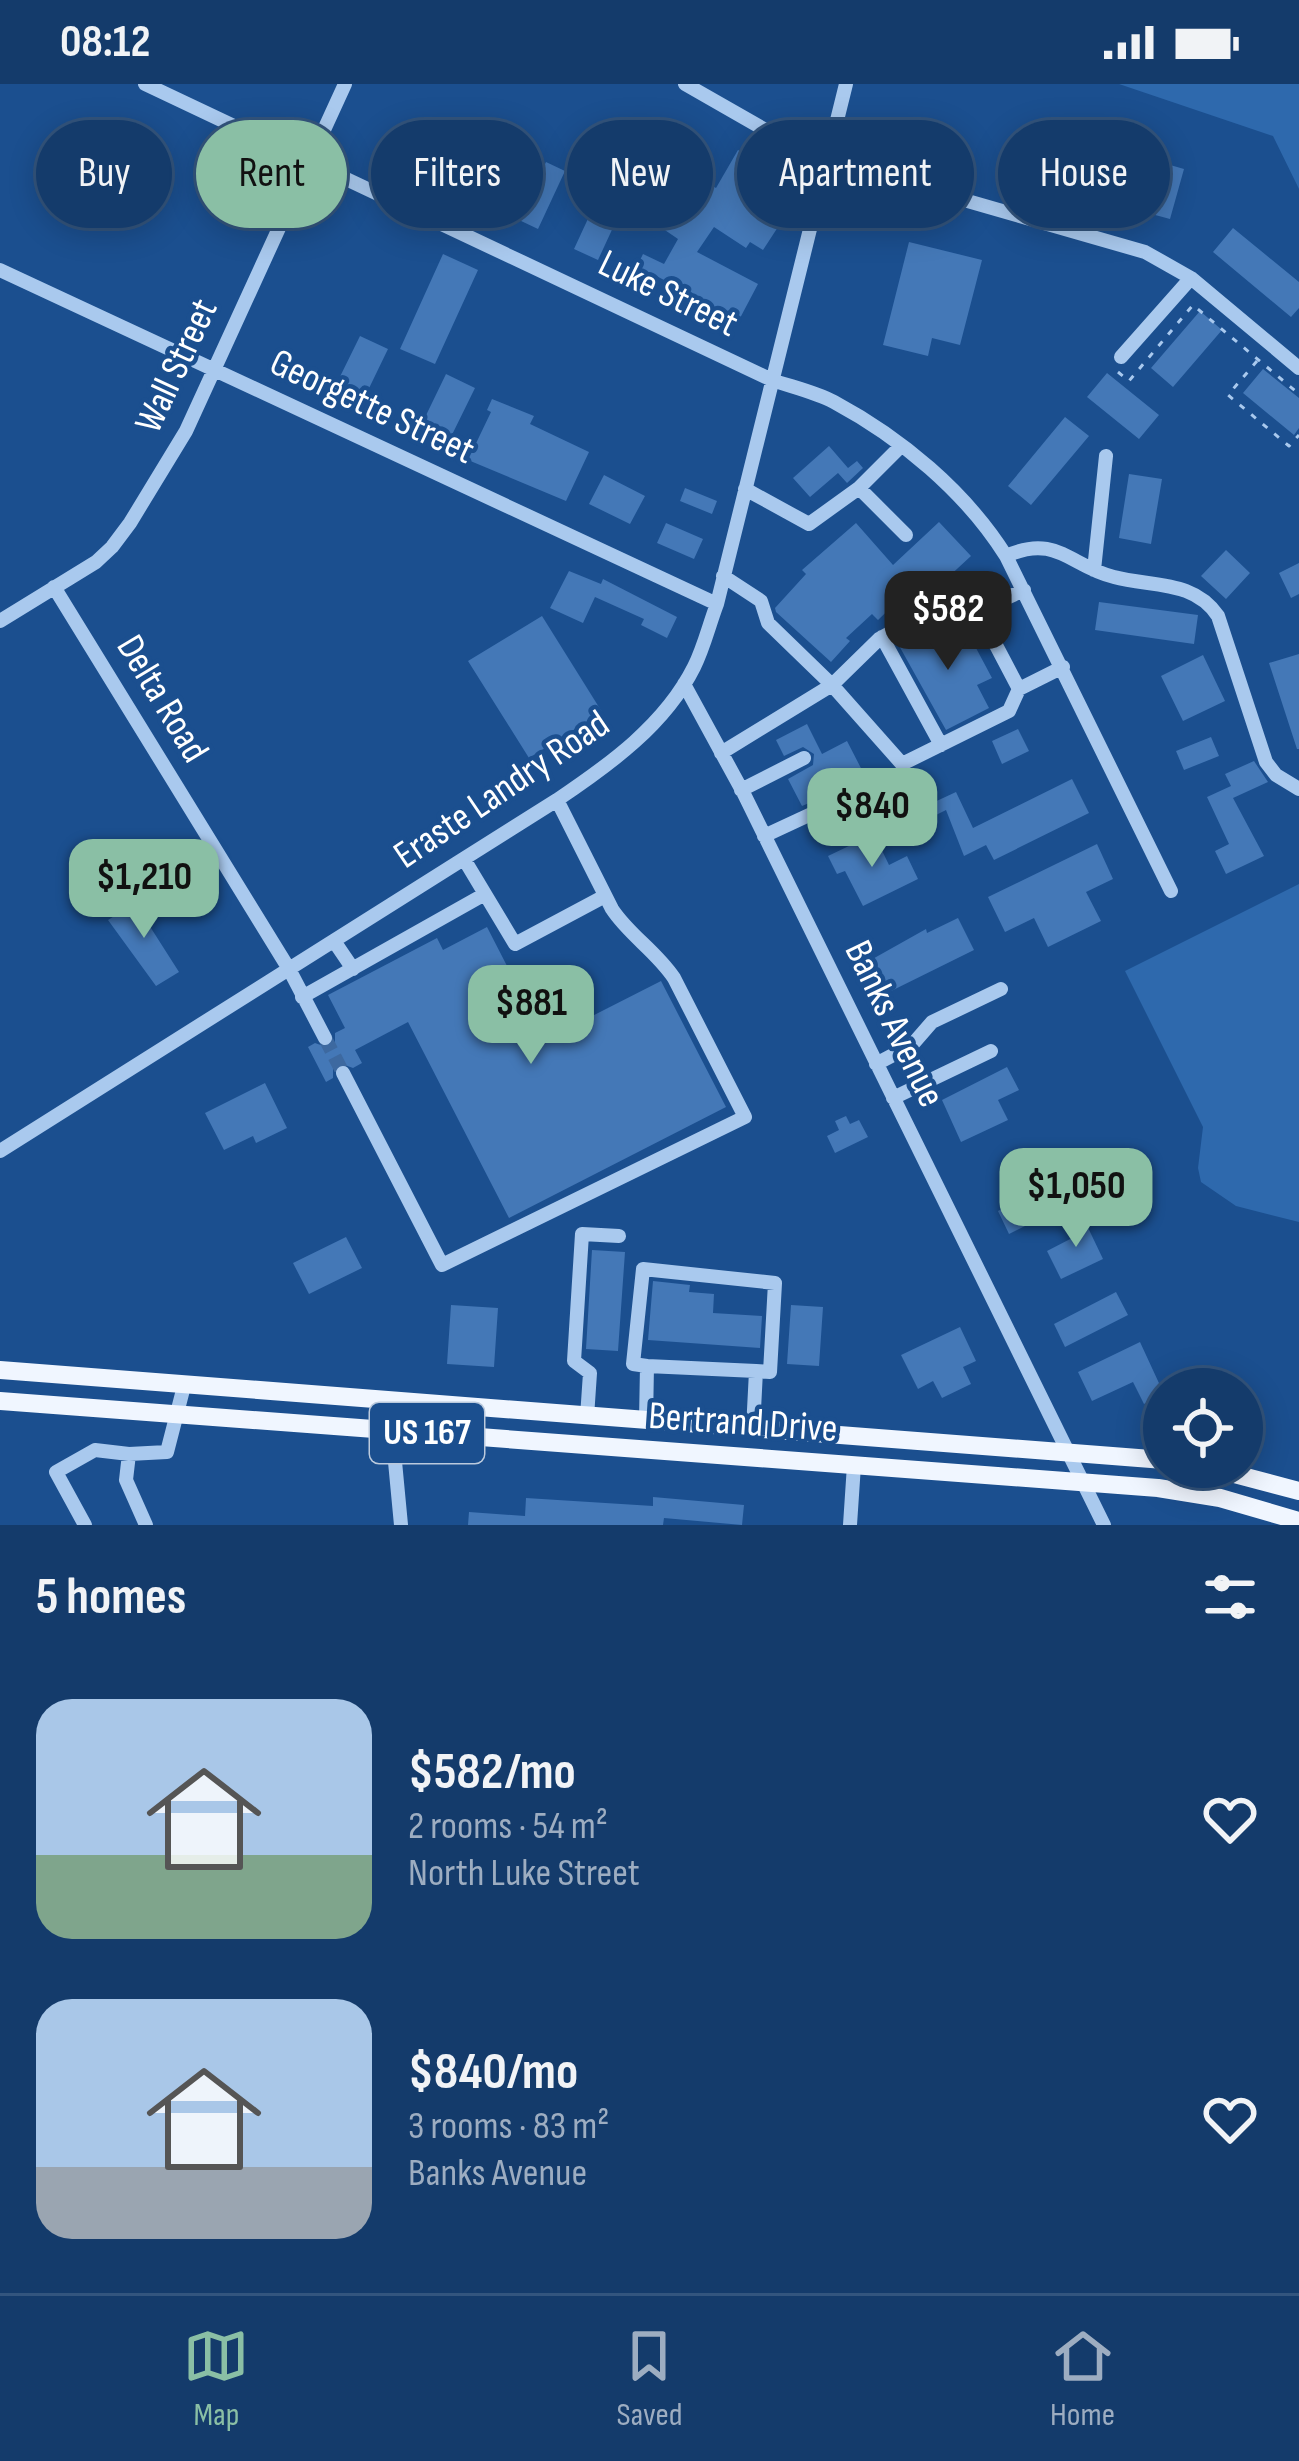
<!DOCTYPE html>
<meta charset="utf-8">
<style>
:root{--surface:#143b6b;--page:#214673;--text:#f1f3f6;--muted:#9dadc1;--line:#33557e;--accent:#8abfa5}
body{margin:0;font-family:"Sofia Sans Condensed",sans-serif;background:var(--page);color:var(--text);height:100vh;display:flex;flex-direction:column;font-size:45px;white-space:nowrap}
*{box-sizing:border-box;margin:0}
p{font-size:39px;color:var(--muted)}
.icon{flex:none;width:66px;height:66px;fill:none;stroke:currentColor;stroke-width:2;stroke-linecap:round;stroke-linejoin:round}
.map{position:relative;height:1441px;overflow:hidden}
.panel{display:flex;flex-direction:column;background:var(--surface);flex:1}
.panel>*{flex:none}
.banner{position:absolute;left:36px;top:36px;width:1227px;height:108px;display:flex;gap:24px}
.tools{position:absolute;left:1143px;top:1284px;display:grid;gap:24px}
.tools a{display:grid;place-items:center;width:120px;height:120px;border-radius:50%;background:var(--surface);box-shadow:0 6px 30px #0003,0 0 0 3px var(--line);font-size:60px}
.price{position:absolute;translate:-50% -102px;padding:0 27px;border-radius:24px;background:var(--accent);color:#111;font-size:39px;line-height:78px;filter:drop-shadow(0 3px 6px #0008)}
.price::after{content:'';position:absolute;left:50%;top:72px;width:36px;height:27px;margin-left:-18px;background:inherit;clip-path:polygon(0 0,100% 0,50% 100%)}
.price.active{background:#222;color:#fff}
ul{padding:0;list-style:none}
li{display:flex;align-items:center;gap:36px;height:300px;padding:0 36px}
li span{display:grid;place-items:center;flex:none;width:336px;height:240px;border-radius:36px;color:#555}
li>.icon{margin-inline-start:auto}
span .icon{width:144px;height:144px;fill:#fffc;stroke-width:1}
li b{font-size:51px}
h2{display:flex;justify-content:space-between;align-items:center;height:144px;padding:0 36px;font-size:51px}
.tag{padding:0 42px;border-radius:54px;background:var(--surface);box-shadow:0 6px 30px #0003,0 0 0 3px var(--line);font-size:42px;line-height:108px}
.tag.active{background:var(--accent);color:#111}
.status{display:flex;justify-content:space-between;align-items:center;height:84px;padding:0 60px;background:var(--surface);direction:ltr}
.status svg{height:33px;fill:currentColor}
.dock{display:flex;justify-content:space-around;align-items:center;height:168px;border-top:3px solid var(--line);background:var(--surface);font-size:33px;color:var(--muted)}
.dock a{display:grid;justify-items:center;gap:6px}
.dock .active{color:var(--accent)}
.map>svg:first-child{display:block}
</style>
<div class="status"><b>08:12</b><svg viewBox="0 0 49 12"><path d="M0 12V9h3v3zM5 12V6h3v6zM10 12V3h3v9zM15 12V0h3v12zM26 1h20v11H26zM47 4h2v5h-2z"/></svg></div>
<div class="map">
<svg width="1299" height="1441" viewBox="0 0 1299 1441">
<rect width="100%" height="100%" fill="#1b4f8f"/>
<path fill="#2e69ad" d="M1119,0H1299V105L1273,52Z
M1299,800V1138L1236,1122L1201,1098L1198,1084L1203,1043L1125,887Z"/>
<path fill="#4478b7" d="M1116,37L1139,44L1137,53L1154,57L1153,62L1157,64L1153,76L1184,85L1170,135L1133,125L1137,111L1098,100L1095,110L1056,99L1071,46L1097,53L1098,48L1112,51Z
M738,66L792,98L769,138L778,143L763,166L750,158L746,164L714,143L697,168L758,200L739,236L649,188L638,211L626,205L643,170L664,180L678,155L656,140L690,87L716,104Z
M546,78L565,87L538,145L519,136Z
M611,85L635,96L598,176L574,165Z
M1233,144L1299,198V224L1291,233L1213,168Z
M909,158L982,176L960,261L932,254L928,272L883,261Z
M443,170L478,186L435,280L400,265Z
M1200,227L1222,246L1173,303L1151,284Z
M360,252L388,265L358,327L330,313Z
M1263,285L1299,314V344L1294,351L1243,309Z
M1107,289L1159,331L1139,355L1087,313Z
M446,290L475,304L445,365L416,352Z
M492,315L534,332L530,340L589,368L566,417L468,376L491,328L487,326Z
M1065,333L1089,352L1031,421L1008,402Z
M829,362L848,384L857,377L863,384L847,399L838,389L810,413L793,394Z
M1129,390L1162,395L1151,460L1119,454Z
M604,391L645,412L630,440L589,420Z
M685,404L717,417L712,430L680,417Z
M939,438L971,472L918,521L904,511L878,536L872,530L846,554L850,557L831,578L776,528L775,524L806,490L802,486L856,439L893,481Z
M666,439L703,455L694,475L657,459Z
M1226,466L1250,489L1226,515L1201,492Z
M1299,479V510L1291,514L1279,489Z
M569,487L601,500L603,495L677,533L667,554L641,541L644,535L595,513L583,539L550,524Z
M1099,518L1198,531L1194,560L1095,546Z
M542,532L602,628L529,674L468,577Z
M935,538L937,543L944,539L953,557L968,549L992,594L977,601L989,624L946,646L897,558Z
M1299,570V665H1297L1269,579Z
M1203,571L1225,617L1183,637L1161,592Z
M807,640L822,670L847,657L864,690L845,701L837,685L813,697L821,714L802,722L788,695L813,681L814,670L803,663L784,672L776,656Z
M1018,645L1029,667L1002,680L992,657Z
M1211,653L1219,672L1184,686L1176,667Z
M1254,677L1268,698L1233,714L1264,772L1226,790L1215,767L1229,760L1207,713L1231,702L1225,690Z
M1072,695L1089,729L994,776L986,761L964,772L946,726L934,732L928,721L956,708L973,744Z
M874,750L889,781L907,772L918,795L863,822L845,787L837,790L828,772Z
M1097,760L1113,795L1086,808L1101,837L1048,863L1034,834L1005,848L988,813Z
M143,814L157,835L149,841L179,888L156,902L108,836Z
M958,834L974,866L885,910L869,877L926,845L927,849Z
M487,843L545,956L661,897L726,1023L509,1134L408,938L355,966L362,979L353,984L339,979L333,984V994L326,998L308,963L315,959L329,964L335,959V949L345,944L328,911L437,854L443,866Z
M1007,983L1019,1006L998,1016L1008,1036L961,1058L942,1016Z
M265,999L287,1044L256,1059L253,1052L224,1066L205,1029Z
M846,1032L850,1040L859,1036L868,1053L835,1069L827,1052L839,1046L835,1037Z
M1053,1099L1065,1122L1009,1150L998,1127Z
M1081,1129L1103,1175L1061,1195L1047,1167L1076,1152L1068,1135Z
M346,1153L362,1184L309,1210L293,1179Z
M592,1166L625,1168L618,1267L586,1265Z
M653,1197L690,1201L689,1208L714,1210L713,1229L762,1232L760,1264L648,1256Z
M1116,1208L1128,1231L1065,1263L1054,1240Z
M451,1221L498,1224L494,1283L447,1280Z
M791,1221L823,1223L819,1282L787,1280Z
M960,1243L976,1277L963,1283L971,1300L942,1314L933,1297L918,1305L901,1271Z
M1140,1258L1164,1310L1144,1320L1133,1298L1092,1317L1078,1288Z
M653,1413L744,1421L742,1441L664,1434L663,1441H468L469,1428L525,1432L526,1414L653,1422Z"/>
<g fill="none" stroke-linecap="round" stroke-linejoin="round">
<path stroke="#3d69a0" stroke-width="14" stroke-dasharray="14 7" stroke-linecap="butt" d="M325,954L343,989"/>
<path stroke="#a9c9ee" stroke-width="3" stroke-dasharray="6 9" stroke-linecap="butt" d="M1257,277L1228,311L1289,362L1299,351
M1118,288L1129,297L1193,221L1299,310"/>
<path stroke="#a9c9ee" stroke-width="14" d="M145,0L772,296C792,303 815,308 834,318C901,354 965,407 1006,472L1171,807
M685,0L811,72L1145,168L1191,194L1299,284
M0,186L717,520
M1121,273L1191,194
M859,404L906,451
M745,405L809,440L859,404L901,362
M1006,472C1057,449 1071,483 1114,493C1152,503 1194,496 1218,532L1266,678L1276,691L1299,705
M1094,486L1106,372
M54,503L289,885L325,954
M978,527L940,522L879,555L832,601L902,680L1009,627L1019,605L1063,583
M0,537L96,478L112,463L130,439L186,347L345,0
M882,553L941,661
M684,600L744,710L1104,1441
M1019,605L978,527L1024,506
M721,669L832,601L768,539L761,517L723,492
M741,706L804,674
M764,752L822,725
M464,775L515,860L605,812
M334,857L353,885
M302,913L485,810
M876,980L912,961L932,938L1001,905
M343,989L442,1181L745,1033L674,894C656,867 629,851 612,825L557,716
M893,1014L991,967
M0,1067L557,716C609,681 665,641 694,583C704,563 709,541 717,520L846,0
M647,1282L633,1280L643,1185L775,1199L770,1288L756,1287
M587,1333L590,1289L574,1277L582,1150L619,1152
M646,1337L647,1282L756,1287L753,1345
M392,1346L401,1441
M129,1370L126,1396L146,1441
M85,1441L56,1388L95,1366L129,1370L167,1368L184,1302
M850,1441L854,1381"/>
<path stroke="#f0f6ff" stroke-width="18" d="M0,1286L1164,1376
M0,1317L1158,1404L1220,1414L1299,1437
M1208,1383L1299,1407"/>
</g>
<g text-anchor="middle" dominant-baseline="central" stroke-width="9" stroke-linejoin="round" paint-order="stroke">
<rect fill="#1b4f8f" stroke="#bbcadd" stroke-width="3" x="370" y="1319" width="114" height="60" rx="9"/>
<g font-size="36" font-weight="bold" fill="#fff">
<text x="427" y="1349">US 167</text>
</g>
<g font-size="39" fill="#fff" stroke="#1b4f8f">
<text transform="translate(668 210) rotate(26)">Luke Street</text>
<text transform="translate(177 282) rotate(-65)">Wall Street</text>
<text transform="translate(372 323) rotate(25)">Georgette Street</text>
<text transform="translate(162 615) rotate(59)">Delta Road</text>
<text transform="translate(502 706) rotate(-34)">Eraste Landry Road</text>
<text transform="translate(894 940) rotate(64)">Banks Avenue</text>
<text transform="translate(743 1339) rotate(4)">Bertrand Drive</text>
</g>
</g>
</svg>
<div class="tools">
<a><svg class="icon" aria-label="locate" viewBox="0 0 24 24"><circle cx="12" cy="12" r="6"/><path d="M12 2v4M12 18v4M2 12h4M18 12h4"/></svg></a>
</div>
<b class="price active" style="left:948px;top:589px">$582</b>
<b class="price" style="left:872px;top:786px">$840</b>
<b class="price" style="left:144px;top:857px">$1,210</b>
<b class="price" style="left:531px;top:983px">$881</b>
<b class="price" style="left:1076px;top:1166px">$1,050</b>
<div class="banner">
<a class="tag">Buy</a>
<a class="tag active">Rent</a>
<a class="tag">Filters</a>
<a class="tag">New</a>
<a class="tag">Apartment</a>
<a class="tag">House</a>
</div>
</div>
<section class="panel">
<h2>5 homes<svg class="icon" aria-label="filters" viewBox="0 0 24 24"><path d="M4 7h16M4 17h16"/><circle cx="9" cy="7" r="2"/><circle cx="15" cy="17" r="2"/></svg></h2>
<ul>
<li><span style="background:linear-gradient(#a9c7e8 65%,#7fa58c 0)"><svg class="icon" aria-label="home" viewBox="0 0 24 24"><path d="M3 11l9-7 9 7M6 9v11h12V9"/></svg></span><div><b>$582/mo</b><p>2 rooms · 54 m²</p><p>North Luke Street</p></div><svg class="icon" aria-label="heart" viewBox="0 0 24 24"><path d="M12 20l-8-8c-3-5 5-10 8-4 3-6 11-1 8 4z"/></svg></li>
<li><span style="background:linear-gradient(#a9c7e8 70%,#9aa5b1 0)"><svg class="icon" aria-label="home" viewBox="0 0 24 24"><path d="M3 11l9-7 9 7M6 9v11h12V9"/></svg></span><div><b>$840/mo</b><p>3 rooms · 83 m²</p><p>Banks Avenue</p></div><svg class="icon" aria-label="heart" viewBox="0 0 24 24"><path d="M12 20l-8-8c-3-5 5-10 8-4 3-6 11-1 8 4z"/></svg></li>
</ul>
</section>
<nav class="dock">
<a class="active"><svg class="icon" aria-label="map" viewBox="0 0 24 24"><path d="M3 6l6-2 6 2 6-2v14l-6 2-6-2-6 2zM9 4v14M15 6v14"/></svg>Map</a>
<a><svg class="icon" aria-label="saved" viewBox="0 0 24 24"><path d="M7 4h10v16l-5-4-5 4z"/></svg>Saved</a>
<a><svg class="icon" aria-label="home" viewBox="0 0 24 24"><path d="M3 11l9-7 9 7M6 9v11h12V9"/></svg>Home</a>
</nav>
